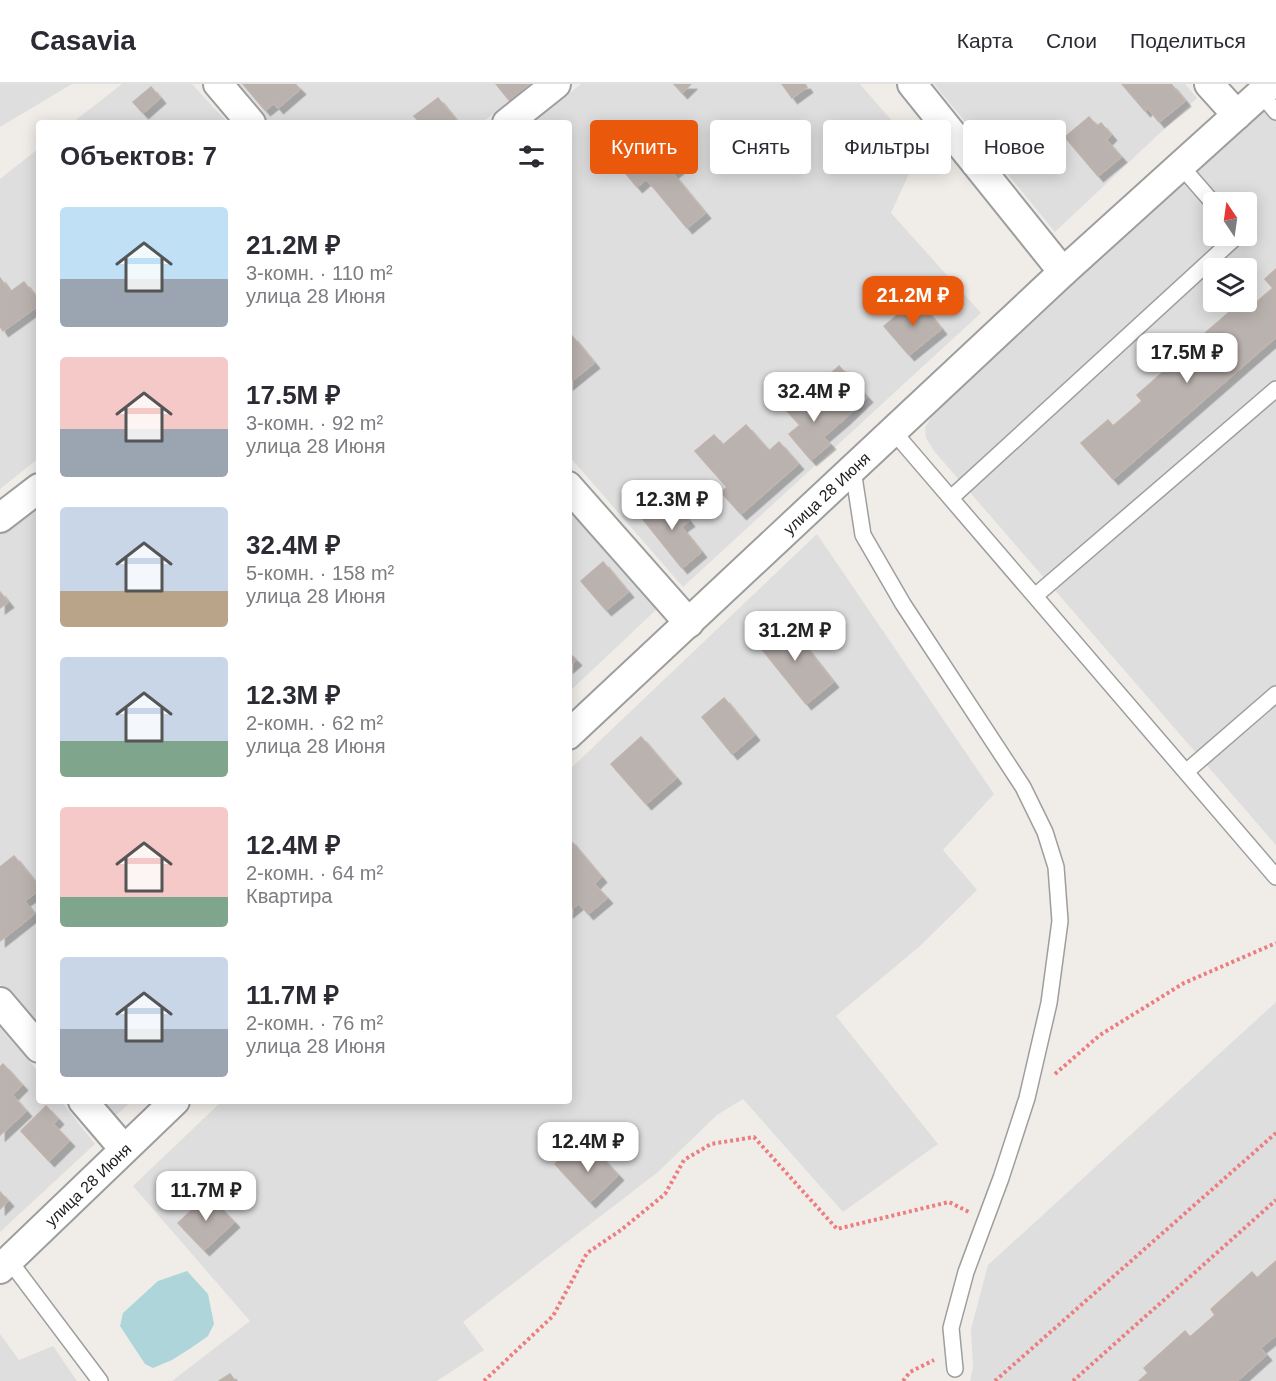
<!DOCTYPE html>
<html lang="ru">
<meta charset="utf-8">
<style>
:root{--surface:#fff;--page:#f2f2f3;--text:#2b2b33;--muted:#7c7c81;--line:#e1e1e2;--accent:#ea580c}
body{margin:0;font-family:Helvetica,sans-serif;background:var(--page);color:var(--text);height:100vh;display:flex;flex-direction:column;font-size:22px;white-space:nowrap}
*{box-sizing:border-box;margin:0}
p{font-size:20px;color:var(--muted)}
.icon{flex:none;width:33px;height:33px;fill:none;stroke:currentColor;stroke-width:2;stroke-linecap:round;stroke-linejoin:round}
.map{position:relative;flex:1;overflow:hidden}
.sheet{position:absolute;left:36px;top:36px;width:536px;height:984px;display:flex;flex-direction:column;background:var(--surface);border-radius:6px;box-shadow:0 3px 15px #0003}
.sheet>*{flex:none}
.guide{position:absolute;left:590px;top:36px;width:570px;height:54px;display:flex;gap:12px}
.needle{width:39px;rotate:347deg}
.tools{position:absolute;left:1203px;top:108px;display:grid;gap:12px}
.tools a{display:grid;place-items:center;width:54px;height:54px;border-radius:6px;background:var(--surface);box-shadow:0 3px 15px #0003;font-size:30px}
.price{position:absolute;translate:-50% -51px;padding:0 14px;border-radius:12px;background:#fff;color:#222;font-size:20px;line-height:39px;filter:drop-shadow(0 2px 3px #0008)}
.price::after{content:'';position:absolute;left:50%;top:36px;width:18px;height:14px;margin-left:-9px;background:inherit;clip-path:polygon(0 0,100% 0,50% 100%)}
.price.selected{background:var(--accent);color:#fff}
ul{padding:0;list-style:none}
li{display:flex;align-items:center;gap:18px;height:150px;padding:0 24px}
li span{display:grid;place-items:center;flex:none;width:168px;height:120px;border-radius:6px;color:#555}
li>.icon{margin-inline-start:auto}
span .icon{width:72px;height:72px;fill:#fffc;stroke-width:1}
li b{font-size:26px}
h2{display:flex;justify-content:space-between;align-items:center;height:72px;padding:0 24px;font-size:26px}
.pill{padding:0 21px;border-radius:6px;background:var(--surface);box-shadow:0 3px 15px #0003;font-size:21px;line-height:54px}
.pill.selected{background:var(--accent);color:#fff}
header{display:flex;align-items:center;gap:36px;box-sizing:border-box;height:84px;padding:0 30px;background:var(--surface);border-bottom:2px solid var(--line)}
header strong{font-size:28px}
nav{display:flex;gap:33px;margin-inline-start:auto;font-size:21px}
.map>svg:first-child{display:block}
</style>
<header>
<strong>Casavia</strong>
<nav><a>Карта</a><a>Слои</a><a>Поделиться</a></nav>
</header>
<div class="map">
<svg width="1276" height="1297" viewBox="0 0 1276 1297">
<defs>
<filter id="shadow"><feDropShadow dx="5.5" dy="5.5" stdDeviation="0" flood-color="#0004"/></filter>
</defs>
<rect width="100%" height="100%" fill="#f0ede9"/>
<path fill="#dfdede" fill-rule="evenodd" d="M0,0H72L0,43Z
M122,0H192L228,39H72Z
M233,0H529L482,39H268Z
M581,0H860L919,68L891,129L981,229L683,503L569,372L568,39H532Z
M934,0H1185L1197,14L1055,148Z
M1276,9V761L934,367L926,354L925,344L935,327ZM1214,118H1246V152H1214ZM1214,184H1246V218H1214Z
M39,64V374L0,405V95Z
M39,418V947L0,900V449Z
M568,422L659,523L569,608H568Z
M817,450L994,710L943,766L977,806L919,863L836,932L938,1060L843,1128L743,1015L717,1031L658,1088L463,1238L484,1266L437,1297H172L250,1237L133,1102L222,1017H568L569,686Z
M1276,918V1297H970L973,1284L971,1245L988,1181Z
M0,940L39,989V1017H61L95,1060L0,1148Z
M97,1017H132L112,1035Z
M0,1250L19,1276L53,1262L77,1297H0Z"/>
<path fill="#aed5d9" d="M187,1187L208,1210L214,1240L208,1252L191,1264L172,1276L153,1284L145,1280L120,1242L123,1229L158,1197Z"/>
<path fill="#bab2af" stroke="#c1b3ac" stroke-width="1.5" filter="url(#shadow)" d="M243,0H295L300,5L278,24L274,19L265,26Z
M496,0H529L509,16Z
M674,0H691L682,9Z
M782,0H805L807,3L792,14Z
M1122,0H1171L1185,17L1159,38L1148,24L1145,27Z
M151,3L160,14L143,29L133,18Z
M438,14L458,39H420L414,32Z
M1089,33L1097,42L1101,39L1111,51L1106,56L1121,73L1098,92L1065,53Z
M641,38L667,71L675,64L686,78L654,104L646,95L637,103L618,80L631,69L620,55Z
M672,89L705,129L687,144L654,104Z
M1276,185V253L1113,395L1081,359L1108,336L1113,342L1142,317L1137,311L1172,280L1177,285L1210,256L1204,250L1241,218H1246L1251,223L1273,204L1265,195Z
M0,194L10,208L24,198L39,218V221L3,247L0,242Z
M917,215L941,245L909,271L884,242Z
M572,252L594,279L568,300V255Z
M839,282L867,313L844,335L815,304Z
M815,304L844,335L823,353L830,360L811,376L789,350L800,341L787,327Z
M746,341L769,367L779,358L798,380L741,430L721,408L727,403L695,367L714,351L723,361Z
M669,412L689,437L681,443L701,468L682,484L642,434Z
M603,478L628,508L606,526L581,497Z
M0,508L8,518L0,524Z
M785,537L833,598L806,620L757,559Z
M568,568L576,576L568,583Z
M724,614L754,651L732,670L702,633Z
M641,653L676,694L646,720L611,680Z
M570,756L601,793L594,800L607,814L588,830L579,819L568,828Z
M14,772L39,803V806L24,817L34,830L0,857V783Z
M3,980L22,1001L12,1011L26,1027L0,1051V983Z
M46,1022L58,1035L53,1040L69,1057L49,1077L21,1047Z
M593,1064L618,1091L590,1118L555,1080L569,1068L578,1078Z
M0,1108L8,1117L0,1125Z
M208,1111L234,1138L204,1166L178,1139Z
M1276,1177V1251L1260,1264L1266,1271L1237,1297H1139L1148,1289L1144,1284L1185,1247L1190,1253L1215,1231L1211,1225L1252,1188L1257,1194Z
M230,1290L235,1297H219Z"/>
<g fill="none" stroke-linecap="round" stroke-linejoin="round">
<defs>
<path id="service" d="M1261,10L1276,28
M1181,82L1214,120
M893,347L1276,793
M853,386L863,451L903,520L1023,703L1045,748L1056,783L1060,837L1049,919L1027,1014L1001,1094L966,1188L951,1244L955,1285
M951,414L1237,152
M1035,512L1276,305
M1187,687L1276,610
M9,1176L100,1297"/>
<g id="minor">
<path d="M218,0L251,39"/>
<path d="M912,0L1063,188"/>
<path d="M1209,0L1237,31"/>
<path d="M507,39L556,0"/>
<path d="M568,402L689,539"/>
<path d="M0,434L39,404"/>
<path id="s1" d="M568,651L1063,188L1271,0"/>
<path d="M0,918L39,964"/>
<path d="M83,1017L124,1065"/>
<path id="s2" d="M0,1185L175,1017"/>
</g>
</defs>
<use href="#service" stroke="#9e9e9e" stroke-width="18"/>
<use href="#minor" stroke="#9e9e9e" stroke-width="32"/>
<path stroke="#ed7e80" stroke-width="4" stroke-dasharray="3 3" stroke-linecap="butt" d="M1055,990L1100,951L1184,899L1276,859
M484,1297L553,1232L587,1169L621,1146L665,1110L684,1076L711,1060L754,1053L837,1145L949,1118L969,1128
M903,1297L910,1288L934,1276
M995,1297L1276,1049
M1073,1297L1276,1116"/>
<use href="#service" stroke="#fff" stroke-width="15"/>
<use href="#minor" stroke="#fff" stroke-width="28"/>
</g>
<g text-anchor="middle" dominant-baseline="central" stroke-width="6" stroke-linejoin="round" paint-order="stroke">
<g font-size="16" fill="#212121" stroke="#fff">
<text stroke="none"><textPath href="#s1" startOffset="354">улица 28 Июня</textPath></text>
<text stroke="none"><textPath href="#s2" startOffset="122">улица 28 Июня</textPath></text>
</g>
</g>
</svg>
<div class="tools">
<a><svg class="needle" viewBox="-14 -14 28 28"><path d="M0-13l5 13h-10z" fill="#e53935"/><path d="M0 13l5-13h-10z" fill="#7c7c81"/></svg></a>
<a><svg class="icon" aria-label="layers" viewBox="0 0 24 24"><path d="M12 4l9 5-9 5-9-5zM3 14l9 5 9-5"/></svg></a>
</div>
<b class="price selected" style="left:913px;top:243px">21.2M ₽</b>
<b class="price" style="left:1187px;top:300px">17.5M ₽</b>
<b class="price" style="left:814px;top:339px">32.4M ₽</b>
<b class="price" style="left:672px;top:447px">12.3M ₽</b>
<b class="price" style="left:795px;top:578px">31.2M ₽</b>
<b class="price" style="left:588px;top:1089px">12.4M ₽</b>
<b class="price" style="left:206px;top:1138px">11.7M ₽</b>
<div class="guide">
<a class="pill selected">Купить</a>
<a class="pill">Снять</a>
<a class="pill">Фильтры</a>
<a class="pill">Новое</a>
</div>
<section class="sheet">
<h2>Объектов: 7<svg class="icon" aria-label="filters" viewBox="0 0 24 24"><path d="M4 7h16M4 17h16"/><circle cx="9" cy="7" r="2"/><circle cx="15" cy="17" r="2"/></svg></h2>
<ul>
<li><span style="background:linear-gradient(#bfe0f5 60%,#9aa5b1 0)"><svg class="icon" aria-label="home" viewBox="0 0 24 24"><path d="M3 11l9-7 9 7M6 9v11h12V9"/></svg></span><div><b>21.2M ₽</b><p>3-комн. · 110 m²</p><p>улица 28 Июня</p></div></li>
<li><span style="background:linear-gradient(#f6c9c9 60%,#9aa5b1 0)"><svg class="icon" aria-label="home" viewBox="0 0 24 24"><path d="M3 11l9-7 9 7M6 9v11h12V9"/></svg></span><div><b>17.5M ₽</b><p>3-комн. · 92 m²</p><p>улица 28 Июня</p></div></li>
<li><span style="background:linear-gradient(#c9d6e8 70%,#b9a48a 0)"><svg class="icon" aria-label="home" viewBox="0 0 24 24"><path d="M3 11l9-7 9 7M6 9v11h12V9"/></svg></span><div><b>32.4M ₽</b><p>5-комн. · 158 m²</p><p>улица 28 Июня</p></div></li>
<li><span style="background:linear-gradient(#c9d6e8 70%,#7fa58c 0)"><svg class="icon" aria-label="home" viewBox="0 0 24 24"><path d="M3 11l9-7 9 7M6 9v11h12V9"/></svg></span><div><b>12.3M ₽</b><p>2-комн. · 62 m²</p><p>улица 28 Июня</p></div></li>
<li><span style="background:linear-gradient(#f6c9c9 75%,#7fa58c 0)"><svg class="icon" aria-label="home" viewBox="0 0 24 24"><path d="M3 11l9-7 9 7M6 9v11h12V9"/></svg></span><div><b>12.4M ₽</b><p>2-комн. · 64 m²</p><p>Квартира</p></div></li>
<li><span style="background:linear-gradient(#c9d6e8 60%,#9aa5b1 0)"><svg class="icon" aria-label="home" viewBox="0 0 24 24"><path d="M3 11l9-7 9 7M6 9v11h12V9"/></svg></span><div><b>11.7M ₽</b><p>2-комн. · 76 m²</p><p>улица 28 Июня</p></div></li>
</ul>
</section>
</div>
